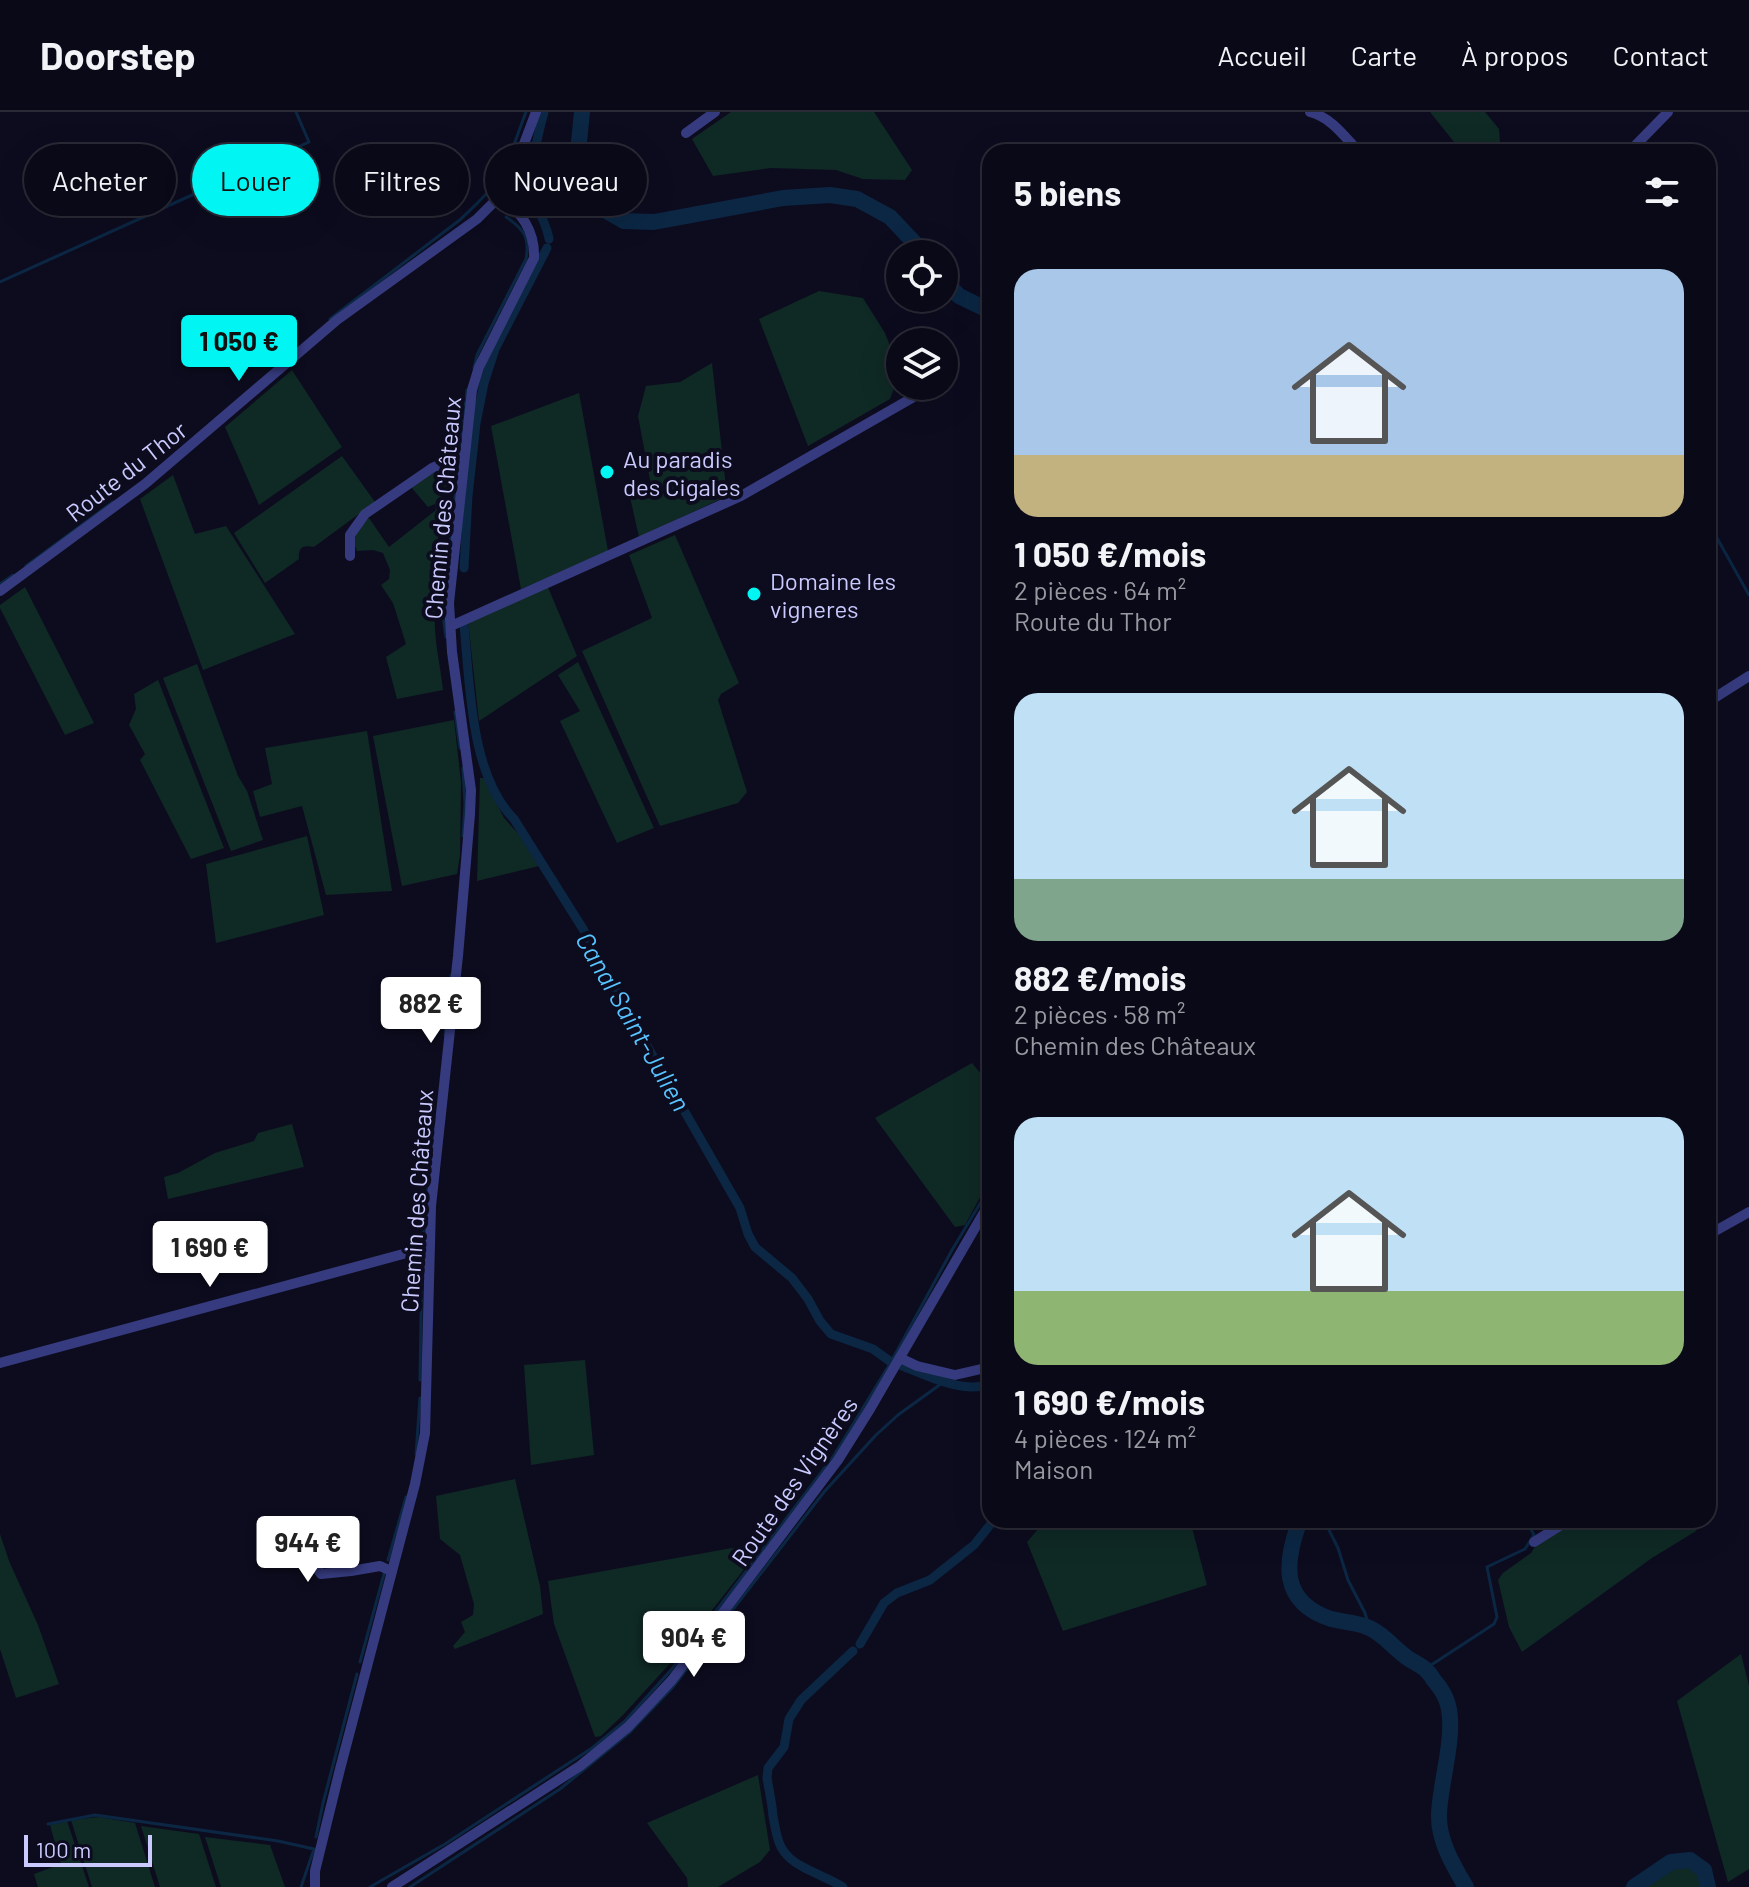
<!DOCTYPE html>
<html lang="fr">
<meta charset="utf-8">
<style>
:root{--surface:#0a0917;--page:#131220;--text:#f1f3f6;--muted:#999aa1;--line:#2a2a36;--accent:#00f5f3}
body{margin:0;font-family:Barlow,sans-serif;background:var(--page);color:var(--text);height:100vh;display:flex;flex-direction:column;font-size:30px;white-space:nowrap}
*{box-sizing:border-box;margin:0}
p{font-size:26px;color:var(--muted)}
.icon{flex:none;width:44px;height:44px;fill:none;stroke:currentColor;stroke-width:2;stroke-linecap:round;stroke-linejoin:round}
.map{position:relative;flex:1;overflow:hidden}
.sheet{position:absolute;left:982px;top:32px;width:734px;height:1384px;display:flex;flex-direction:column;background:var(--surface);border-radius:24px;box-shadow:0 8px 32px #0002,0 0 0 2px var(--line)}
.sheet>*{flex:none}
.top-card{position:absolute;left:24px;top:32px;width:760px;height:72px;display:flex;gap:16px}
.buttons{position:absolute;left:886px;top:128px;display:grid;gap:16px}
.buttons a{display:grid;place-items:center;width:72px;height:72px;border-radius:50%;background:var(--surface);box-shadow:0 8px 32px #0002,0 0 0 2px var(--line);font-size:40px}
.scale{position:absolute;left:24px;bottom:20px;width:128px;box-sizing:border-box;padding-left:8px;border:4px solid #cacaff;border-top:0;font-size:22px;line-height:28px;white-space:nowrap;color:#cacaff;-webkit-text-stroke:6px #0d0c1f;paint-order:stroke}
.price{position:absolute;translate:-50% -68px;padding:0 18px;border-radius:8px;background:#fff;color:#222;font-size:26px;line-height:52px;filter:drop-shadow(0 2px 4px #0008)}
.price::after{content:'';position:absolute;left:50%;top:48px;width:24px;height:18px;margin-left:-12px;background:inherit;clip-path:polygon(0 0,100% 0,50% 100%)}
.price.active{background:var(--accent);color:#111}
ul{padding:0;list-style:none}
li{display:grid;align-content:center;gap:16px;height:424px;padding:0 32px}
li span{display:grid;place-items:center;height:248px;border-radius:24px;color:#555}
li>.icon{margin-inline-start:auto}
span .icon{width:144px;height:144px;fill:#fffc;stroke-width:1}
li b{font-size:34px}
h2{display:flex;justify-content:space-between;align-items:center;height:96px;padding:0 32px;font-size:34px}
.pill{padding:0 28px;border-radius:36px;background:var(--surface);box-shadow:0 8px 32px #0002,0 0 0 2px var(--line);font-size:28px;line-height:72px}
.pill.active{background:var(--accent);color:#111}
header{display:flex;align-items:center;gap:48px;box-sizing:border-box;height:112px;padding:0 40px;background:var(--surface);border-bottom:2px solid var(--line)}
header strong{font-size:38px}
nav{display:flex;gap:44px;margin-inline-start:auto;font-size:28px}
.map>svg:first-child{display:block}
</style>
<header>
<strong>Doorstep</strong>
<nav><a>Accueil</a><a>Carte</a><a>À propos</a><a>Contact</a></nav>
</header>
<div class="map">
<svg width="1749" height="1775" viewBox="0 0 1749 1775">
<rect width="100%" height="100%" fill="#0d0c1f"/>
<path fill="#0f2925" d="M731,0H874L912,58L905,68L863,67L836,58L771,56L713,64L692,27Z
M1430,0H1485L1499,17L1500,31L1507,40H1462Z
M819,179L863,186L885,221L900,260L890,287L808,334L759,207Z
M712,251L727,384L639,425L630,385L651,373L638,304L646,274L680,270Z
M292,258L342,335L259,393L225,315Z
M579,281L608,439L521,477L491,314Z
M342,344L375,390L314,435C303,433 298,435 299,447L265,471L234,421Z
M453,351C437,405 433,461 435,517C436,537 441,558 443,578L397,587L386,545L406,532L393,491L381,473L389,467L390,458L383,441L373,438L357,439C350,425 359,416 369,406L389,435L436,398L435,392L428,395L411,375L433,360Z
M173,363L195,422L226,414L295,522L203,558L140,387Z
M675,423L739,571L721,582L718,588L747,680L738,691L660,714L582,539L652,506L629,443Z
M547,473L577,544L479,609L468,509Z
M25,475L94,611L65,623L0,496V493Z
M578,550L654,716L617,731L560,609L580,599L558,563Z
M197,552L238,664L247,679L263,728L231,739L163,566Z
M158,568L224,736L191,747L140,648L145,642L129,613L136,597L134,582Z
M454,608L461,670L460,743L457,762L402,774L373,624Z
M367,619L392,779L326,783L302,694L260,705L253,679L272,672L265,636Z
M480,666H484L504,706L524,728L539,754L477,769Z
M307,724L324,803L216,831L206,752Z
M972,951L990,973V1067L965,1113L955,1115L875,1006Z
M292,1012L304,1055L168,1087L164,1065L178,1061L215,1041L254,1029L258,1021Z
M585,1248L594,1343L531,1353L524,1253Z
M515,1367L540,1474L543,1502L455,1537L453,1534L465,1520L461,1510L473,1503L474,1492L460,1443L440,1427L436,1384Z
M1046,1408H1190L1207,1473L1063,1519L1027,1430Z
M1576,1408H1697L1699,1411L1696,1419L1652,1446L1522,1540L1509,1515L1498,1468L1503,1461L1531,1441L1536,1433Z
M0,1422L9,1449L38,1513L59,1572L16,1586L0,1537Z
M760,1431L745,1456L673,1548L623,1603L601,1624L595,1625L554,1512L548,1469Z
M1741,1542L1749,1574V1757L1728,1770L1677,1589Z
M758,1663L770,1738L760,1750L718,1775H688L687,1766L647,1711Z
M99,1705L135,1711L155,1775H92L71,1708Z
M67,1709L89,1775H38L34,1762L61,1752L50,1713Z
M141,1714L199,1722L216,1775H160Z
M205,1725L270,1733L285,1775H221Z
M1688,1752L1700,1762L1703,1775H1643L1672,1754Z"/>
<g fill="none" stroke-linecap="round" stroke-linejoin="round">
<path stroke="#0b2744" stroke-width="3" d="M0,170L309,30L296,0
M330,207L461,107C473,95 486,84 496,70C510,49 517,23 526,0
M474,256L477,243L526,147C530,126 524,117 506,105
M460,338L467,278
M1708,432L1717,426L1749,483
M450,434L459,346
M26,454L113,390
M0,472L13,463
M445,493L443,504L446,525
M455,600L460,636
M463,656L465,692L463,724
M445,923L451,863
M422,1130L434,1018
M420,1268L422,1142
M416,1342L420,1286
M1334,1408L1329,1418L1338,1436L1348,1468L1365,1501L1369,1515
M388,1448L406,1385
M360,1550L384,1462
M1425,1557L1494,1512L1497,1505L1487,1455L1525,1437L1534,1423L1526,1408
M48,1712L95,1703L278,1729L314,1737L301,1775
M316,1725L323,1691L357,1562
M370,1775L445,1732L592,1636L624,1610L671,1558L833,1345L891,1250L952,1138L990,1075
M410,1775L560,1677L630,1620L672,1576L824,1380L876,1323L898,1303L945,1269"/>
<path stroke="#0b2744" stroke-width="9" d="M544,0C537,26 529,57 534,84C537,99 547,112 549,127
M464,456L468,384L476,311L484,271L495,237L547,136
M464,513C470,572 470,663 514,707L583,817L630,904L740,1096L748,1122L755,1135L792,1166L808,1187L820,1209L831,1222L873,1237L891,1250
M900,1253C923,1262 967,1284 990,1271
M860,1532L884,1491L897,1481L930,1468L974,1433L994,1408
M843,1775C830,1767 816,1762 803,1755C779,1743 777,1728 773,1704C772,1691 769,1678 767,1666L768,1656L784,1635L789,1607L801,1588L853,1539"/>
<path stroke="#0b2744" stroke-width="16" d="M582,0L578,40L583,68L596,93L624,109L654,110L783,86L830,83L857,87L890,105L925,142
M944,168L959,184L990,199
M1300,1408C1284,1451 1280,1490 1331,1507C1343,1510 1355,1510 1367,1515C1381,1520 1393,1535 1405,1544C1411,1549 1419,1552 1425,1557C1428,1560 1431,1563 1433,1567C1439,1574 1446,1584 1448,1593C1456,1623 1440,1671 1439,1702C1438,1728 1453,1753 1466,1775
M1634,1775L1671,1750L1690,1748L1704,1758L1708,1775"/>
<path stroke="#363b7f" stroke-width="10" d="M1310,0C1332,6 1344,24 1359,40
M686,21L715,0
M1629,40L1668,0
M350,444V423L365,402L432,356L465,341
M0,479L145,372L337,208L477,107L498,86L513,61L536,0
M451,514L741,384L912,286
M1708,590L1749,564
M1708,1123L1749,1100
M900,1246L917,1254L955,1263L990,1255
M0,1251L429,1135
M264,1410L280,1424L297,1428L321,1462L351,1459L380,1454L391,1459
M1534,1430L1569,1408
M315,1775V1759L340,1657L415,1372L425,1321L431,1094L458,844L470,702L471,678L452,540L449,491L472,278L479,255L534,146C535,120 522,98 498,86
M392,1775L580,1654L628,1615L672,1568L838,1348L870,1297L990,1090"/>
</g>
<g fill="#00f5f3" stroke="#0d0c1f" stroke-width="3">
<circle cx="607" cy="360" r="8"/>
<circle cx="754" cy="482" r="8"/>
</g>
<g text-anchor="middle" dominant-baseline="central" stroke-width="8" stroke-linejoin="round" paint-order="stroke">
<g font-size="24" fill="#cacaff" stroke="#0d0c1f" text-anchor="start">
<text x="623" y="346">Au paradis<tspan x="623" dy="28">des Cigales</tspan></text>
<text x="770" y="468">Domaine les<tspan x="770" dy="28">vigneres</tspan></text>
</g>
<g font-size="24" fill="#cacaff" stroke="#0d0c1f">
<text transform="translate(126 359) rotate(-38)">Route du Thor</text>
<text transform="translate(442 396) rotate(-85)">Chemin des Châteaux</text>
<text transform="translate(416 1089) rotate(-86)">Chemin des Châteaux</text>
<text transform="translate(794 1369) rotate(-55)">Route des Vignères</text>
</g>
<g font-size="26" font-style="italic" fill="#58c4ff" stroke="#0d0c1f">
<text transform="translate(634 909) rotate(60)">Canal Saint-Julien</text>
</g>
</g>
</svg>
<div class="buttons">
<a><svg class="icon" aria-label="locate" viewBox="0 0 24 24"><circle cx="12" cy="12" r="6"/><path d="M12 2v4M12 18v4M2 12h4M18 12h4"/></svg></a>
<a><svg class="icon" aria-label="layers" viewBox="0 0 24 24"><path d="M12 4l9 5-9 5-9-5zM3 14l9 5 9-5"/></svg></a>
</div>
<div class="scale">100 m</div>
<b class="price active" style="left:239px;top:271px">1 050 €</b>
<b class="price" style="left:431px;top:933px">882 €</b>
<b class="price" style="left:210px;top:1177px">1 690 €</b>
<b class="price" style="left:308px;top:1472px">944 €</b>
<b class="price" style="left:694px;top:1567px">904 €</b>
<div class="top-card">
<a class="pill">Acheter</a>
<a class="pill active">Louer</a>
<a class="pill">Filtres</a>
<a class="pill">Nouveau</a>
</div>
<section class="sheet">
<h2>5 biens<svg class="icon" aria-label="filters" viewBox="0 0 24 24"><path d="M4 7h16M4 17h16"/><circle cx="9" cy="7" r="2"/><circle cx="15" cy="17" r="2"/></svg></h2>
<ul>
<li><span style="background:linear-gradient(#a9c7e8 75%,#c2b280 0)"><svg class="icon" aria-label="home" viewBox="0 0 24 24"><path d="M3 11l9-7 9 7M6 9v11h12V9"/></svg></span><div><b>1 050 €/mois</b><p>2 pièces · 64 m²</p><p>Route du Thor</p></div></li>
<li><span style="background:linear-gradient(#bfe0f5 75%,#7fa58c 0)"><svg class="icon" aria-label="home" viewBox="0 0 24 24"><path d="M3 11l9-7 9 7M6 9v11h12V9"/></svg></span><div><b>882 €/mois</b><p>2 pièces · 58 m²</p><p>Chemin des Châteaux</p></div></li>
<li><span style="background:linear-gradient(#bfe0f5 70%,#8fb573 0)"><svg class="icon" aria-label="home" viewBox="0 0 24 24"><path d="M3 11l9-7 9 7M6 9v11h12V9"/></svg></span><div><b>1 690 €/mois</b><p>4 pièces · 124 m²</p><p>Maison</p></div></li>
</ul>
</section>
</div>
